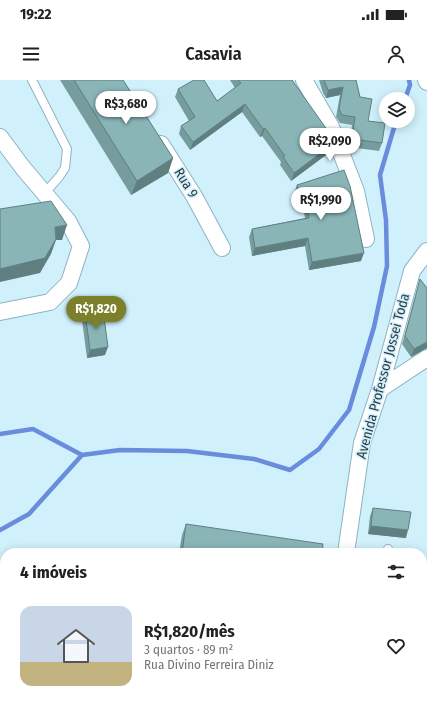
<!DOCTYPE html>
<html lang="pt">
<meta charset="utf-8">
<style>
:root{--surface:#fff;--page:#f6f6f6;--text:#222;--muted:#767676;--line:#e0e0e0;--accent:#7d802a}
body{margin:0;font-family:"Fira Sans Condensed",sans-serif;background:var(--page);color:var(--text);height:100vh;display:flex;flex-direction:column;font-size:15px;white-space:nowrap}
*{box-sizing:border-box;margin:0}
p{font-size:13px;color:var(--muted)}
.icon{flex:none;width:22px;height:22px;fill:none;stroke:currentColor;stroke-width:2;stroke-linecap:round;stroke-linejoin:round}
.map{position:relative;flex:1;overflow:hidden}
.details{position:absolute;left:0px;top:468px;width:427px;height:156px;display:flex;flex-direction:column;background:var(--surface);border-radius:16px 16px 0 0;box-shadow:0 2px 10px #0003}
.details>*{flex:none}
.controls{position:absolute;left:379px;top:12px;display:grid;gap:8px}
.controls a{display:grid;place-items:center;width:36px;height:36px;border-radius:50%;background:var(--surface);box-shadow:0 2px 10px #0003;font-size:20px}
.price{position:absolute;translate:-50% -34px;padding:0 9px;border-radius:14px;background:#fff;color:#222;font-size:13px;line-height:26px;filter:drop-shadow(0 1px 2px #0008)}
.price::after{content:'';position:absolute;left:50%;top:24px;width:12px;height:9px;margin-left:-6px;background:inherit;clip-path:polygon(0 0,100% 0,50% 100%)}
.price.active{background:var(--accent);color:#fff}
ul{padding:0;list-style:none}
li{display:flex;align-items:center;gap:12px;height:100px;padding:0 20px}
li+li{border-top:1px solid var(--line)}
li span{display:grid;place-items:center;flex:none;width:112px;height:80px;border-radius:12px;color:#555}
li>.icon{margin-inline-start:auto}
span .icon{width:48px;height:48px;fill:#fffc;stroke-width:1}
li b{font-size:17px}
h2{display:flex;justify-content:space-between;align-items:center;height:48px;padding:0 20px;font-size:17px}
.status{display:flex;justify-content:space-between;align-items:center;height:28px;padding:0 20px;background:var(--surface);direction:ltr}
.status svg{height:11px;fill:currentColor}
header{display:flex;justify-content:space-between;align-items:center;height:52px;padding:0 20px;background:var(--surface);font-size:18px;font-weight:600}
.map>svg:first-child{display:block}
</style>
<div class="status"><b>19:22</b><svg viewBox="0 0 49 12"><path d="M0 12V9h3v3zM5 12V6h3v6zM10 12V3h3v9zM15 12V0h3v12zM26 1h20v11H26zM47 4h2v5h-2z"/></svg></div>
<header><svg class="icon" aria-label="menu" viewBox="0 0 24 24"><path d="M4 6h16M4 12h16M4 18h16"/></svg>Casavia<svg class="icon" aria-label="person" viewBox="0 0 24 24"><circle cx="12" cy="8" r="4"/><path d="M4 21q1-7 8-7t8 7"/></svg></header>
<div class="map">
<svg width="427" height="624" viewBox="0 0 427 624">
<rect width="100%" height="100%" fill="#d0f0fc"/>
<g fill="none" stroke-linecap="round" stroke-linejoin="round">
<path stroke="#6a8cdd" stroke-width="4.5" d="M405,19L410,5L409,0
M0,354L33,349L82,375
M0,450L29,434L82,375L120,370L187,371L254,379L290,390L319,369L349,330L374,247L387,186L386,140L380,95L396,41"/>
<defs>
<path id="service" d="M32,0L67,69L65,88L59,97L44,114
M388,469V473"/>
<path id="minor" d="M304,0L331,47L356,111L366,159
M426,0L427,2
M0,57L23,88L68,141L81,166L69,203L50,222L0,232
M161,64L194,116L222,168
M380,309L427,278
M346,473L362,363L380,309L412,191L427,171
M0,606L5,607
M99,619L137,624
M324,624L325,619"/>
</defs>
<use href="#service" stroke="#8cb3c1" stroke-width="10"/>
<use href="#minor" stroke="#8cb3c1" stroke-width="18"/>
<use href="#service" stroke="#fff" stroke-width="8"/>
<use href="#minor" stroke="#fff" stroke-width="16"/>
</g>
<path fill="#769c9d" d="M60,0H123L173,78L168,93L131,115Z
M230,0H293V1L333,64L330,72L291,101L280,85L281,82L262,56L260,57L242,32L190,70L179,54L181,46L189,41L175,17L178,9L217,21L235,8Z
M319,0H356L360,17L368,41L382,63L379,71L349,67L352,45L340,43L336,37L340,15L326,18L323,13Z
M297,105L361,181L309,190L305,166L252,176L249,157L252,149L305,138L302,123L297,124L294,113Z
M420,199L427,208V268L411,277L402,264L418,207Z
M85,232L105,275L87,278L82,240Z
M373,428L406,458L368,454L370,436Z
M186,444L322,473H179L182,455Z
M189,619H299L298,624H222Z"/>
<path fill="#607f80" d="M343,7L340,15L326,18L328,10Z
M245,24L242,32L190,70L193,62Z
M265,48L262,56L260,57L263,49Z
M333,64L330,72L291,101L294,93Z
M173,78L168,93L131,115L137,101Z
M305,115L302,123L297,124L300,116Z
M67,145L62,160H56L51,174L40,193L0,202V189L55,147Z
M308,158L305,166L252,176L255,168Z
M364,173L361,181L309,190L312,182Z
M427,262V268L411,277L414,269Z
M108,267L105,275L87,278L90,270Z
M371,446L408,450L406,458L368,454Z"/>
<path fill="#89b5b7" stroke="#607f80" d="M74,0H123L173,78L137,101Z
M194,0H204L217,21L241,3L238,0H292L328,51L333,64L294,93L283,77L285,76L265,48L263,49L245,24L193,62L181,46L195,37L178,9Z
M324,0H356L360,17L372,19L368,41L385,43L382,63L352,59L355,37L342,35L339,29L343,7L328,10Z
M344,90L350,106L364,173L312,182L308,158L255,168L252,149L309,138L305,115L300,116L297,105Z
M51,121L67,145L55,147L56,159L45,178L0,189V129Z
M420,199L427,208V262L414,269L405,256Z
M103,230L108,267L90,270L85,232Z
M373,428L411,432L408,450L371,446Z
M186,444L323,464L322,473H182Z
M129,471L140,473H128Z
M81,619H91L99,621L98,624H80Z
M269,619H299L298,623Z"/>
<g text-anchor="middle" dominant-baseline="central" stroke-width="3" stroke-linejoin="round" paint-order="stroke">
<g font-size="14" fill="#2e3e44" stroke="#d0f0fc">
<text transform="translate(186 103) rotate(58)">Rua 9</text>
<text transform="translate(383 296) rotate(-75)">Avenida Professor Jossei Toda</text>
</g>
</g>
</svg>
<div class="controls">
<a><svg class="icon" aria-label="layers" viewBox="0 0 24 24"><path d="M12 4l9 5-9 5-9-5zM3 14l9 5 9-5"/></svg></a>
</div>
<b class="price" style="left:126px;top:45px">R$3,680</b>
<b class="price" style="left:330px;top:82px">R$2,090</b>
<b class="price" style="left:321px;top:141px">R$1,990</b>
<b class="price active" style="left:96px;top:250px">R$1,820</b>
<section class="details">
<h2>4 imóveis<svg class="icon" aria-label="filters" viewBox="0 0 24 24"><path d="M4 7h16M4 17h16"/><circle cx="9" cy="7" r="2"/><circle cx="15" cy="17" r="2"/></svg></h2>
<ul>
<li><span style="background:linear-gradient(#c9d6e8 70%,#c2b280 0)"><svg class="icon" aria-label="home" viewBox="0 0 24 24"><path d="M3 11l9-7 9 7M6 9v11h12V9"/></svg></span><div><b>R$1,820/mês</b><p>3 quartos · 89 m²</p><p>Rua Divino Ferreira Diniz</p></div><svg class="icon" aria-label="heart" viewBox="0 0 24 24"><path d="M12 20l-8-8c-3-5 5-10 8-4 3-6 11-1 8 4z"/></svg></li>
</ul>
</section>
</div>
